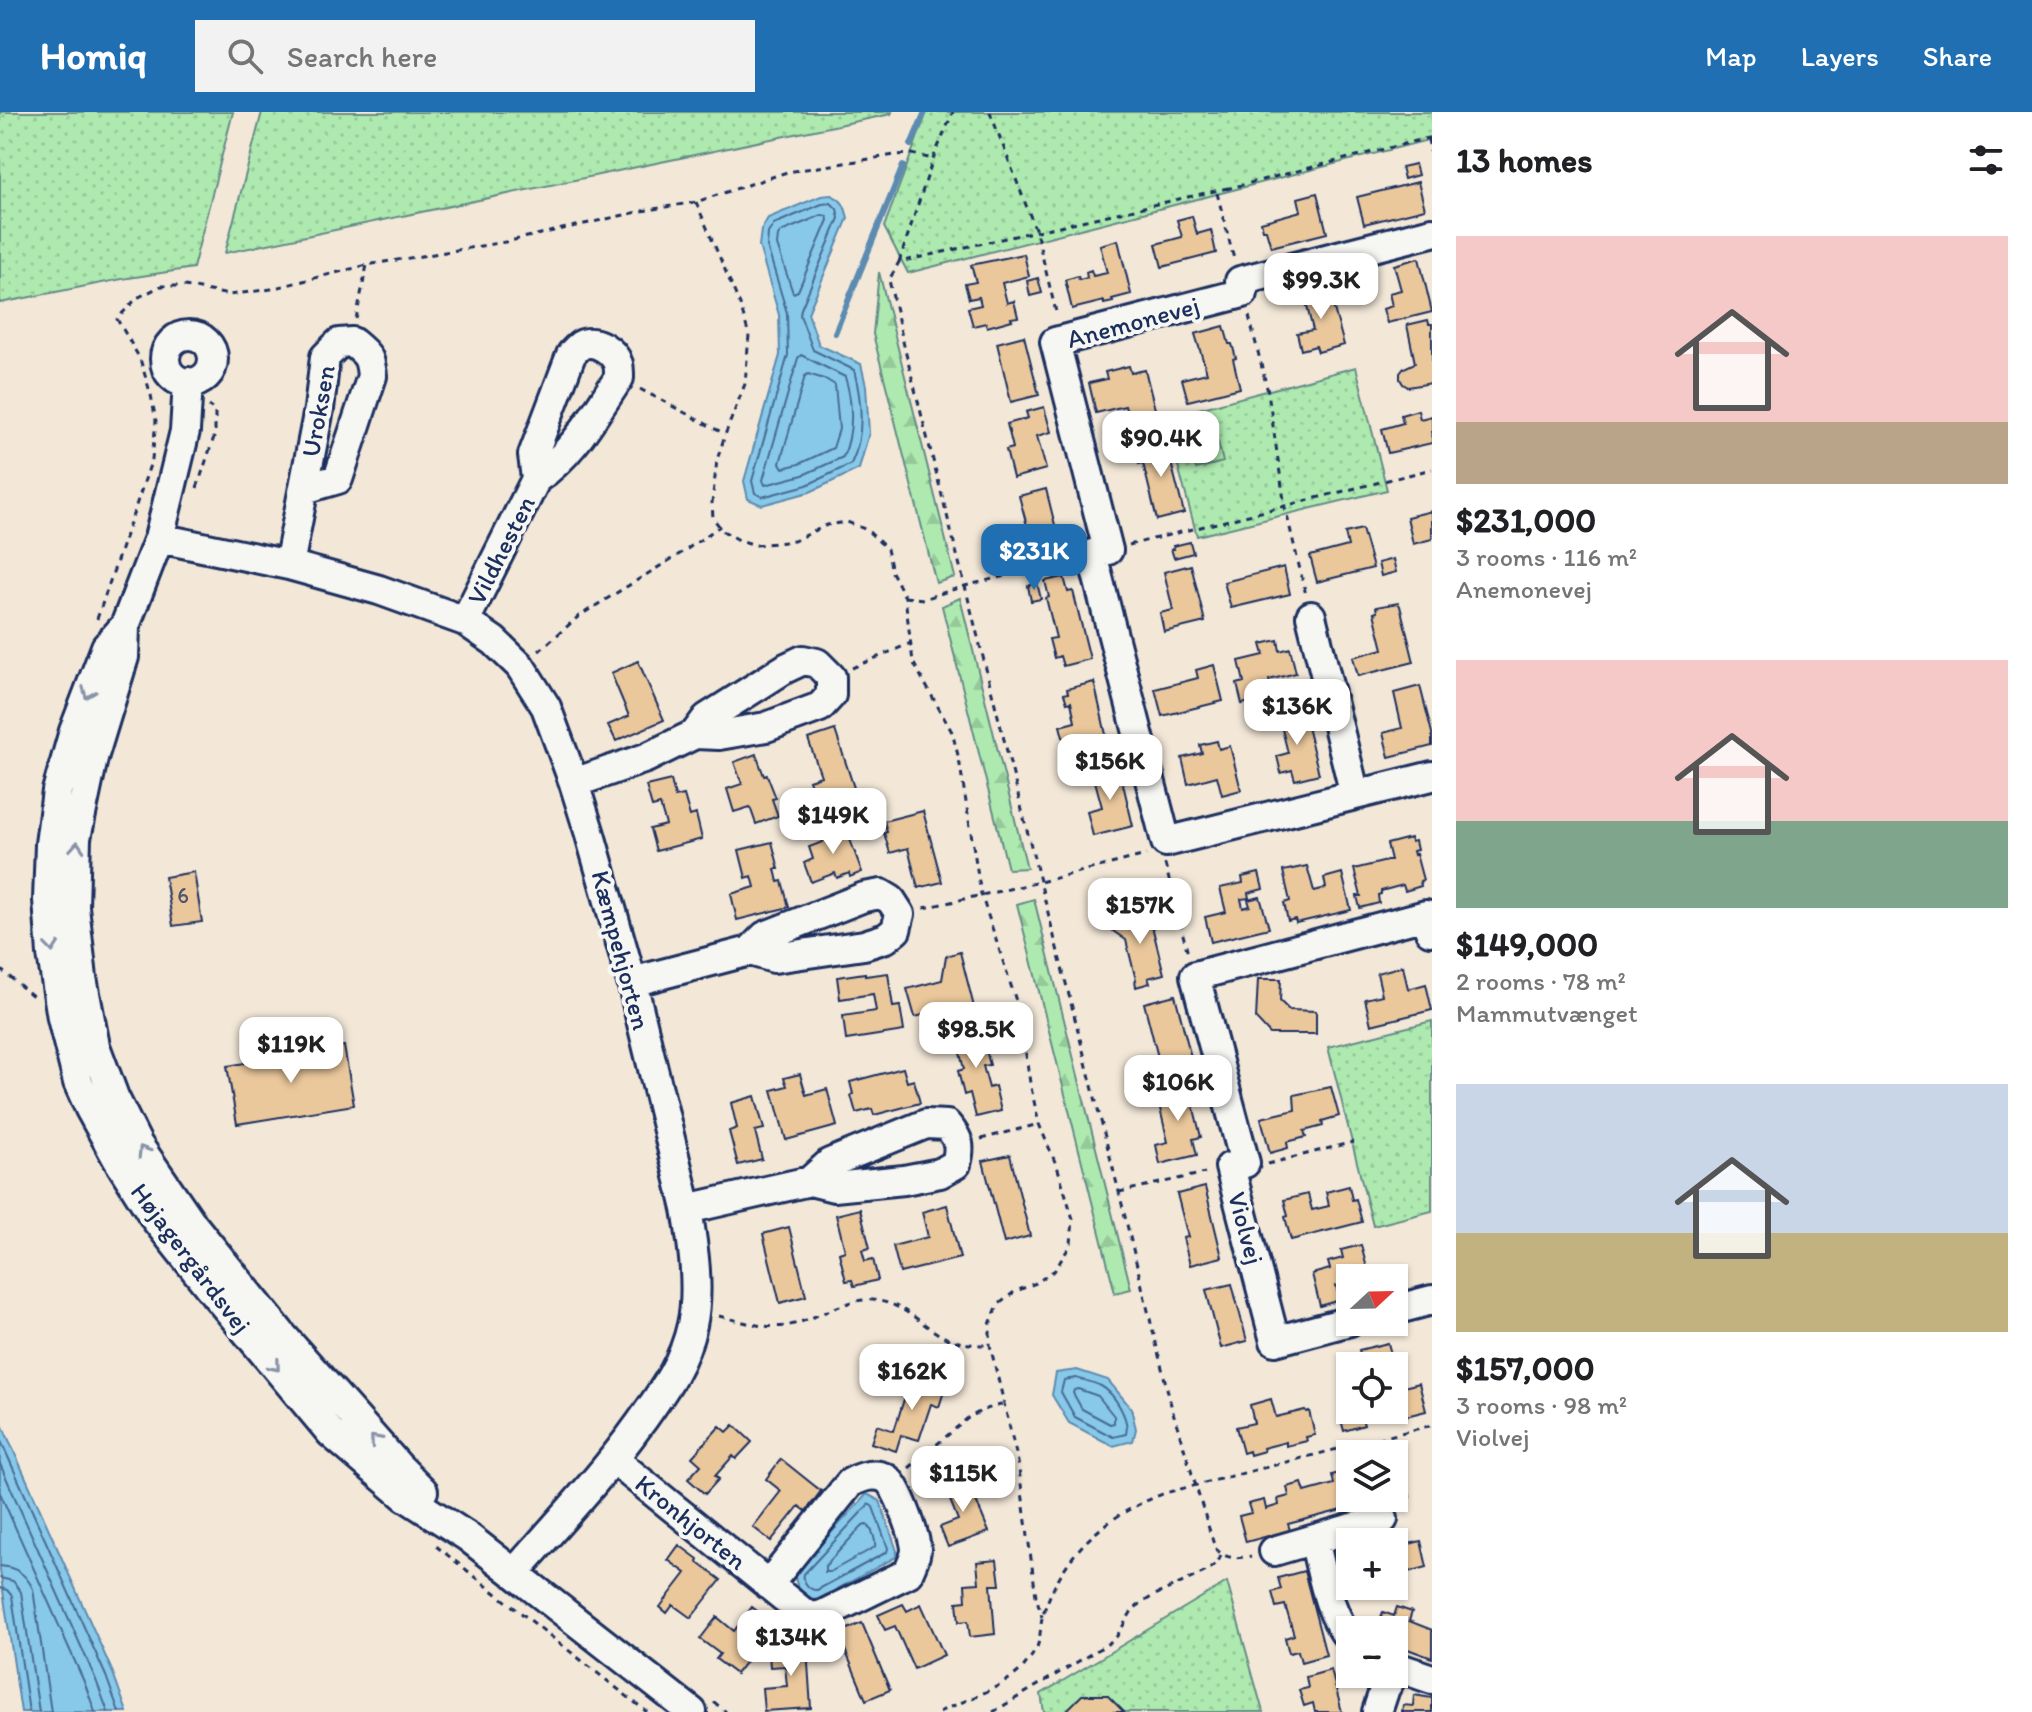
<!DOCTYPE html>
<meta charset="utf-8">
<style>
:root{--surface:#fff;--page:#f2f2f2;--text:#202124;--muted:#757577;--accent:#1f6fb2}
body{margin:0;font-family:Itim,sans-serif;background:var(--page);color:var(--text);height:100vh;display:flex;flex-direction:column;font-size:30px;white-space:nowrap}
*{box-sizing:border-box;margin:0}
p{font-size:26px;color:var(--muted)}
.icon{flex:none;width:44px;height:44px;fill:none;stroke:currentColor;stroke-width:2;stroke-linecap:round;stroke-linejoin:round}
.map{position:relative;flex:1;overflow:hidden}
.sheet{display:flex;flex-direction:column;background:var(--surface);width:600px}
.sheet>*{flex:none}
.needle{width:52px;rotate:68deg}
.buttons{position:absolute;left:1336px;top:1152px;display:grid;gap:16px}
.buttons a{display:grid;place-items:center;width:72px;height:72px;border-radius:0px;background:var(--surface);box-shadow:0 2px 6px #0004;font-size:40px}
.price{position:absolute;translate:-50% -68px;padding:0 18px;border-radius:16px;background:#fff;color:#222;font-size:26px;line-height:52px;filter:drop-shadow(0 2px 4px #0008)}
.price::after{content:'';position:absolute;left:50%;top:48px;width:24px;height:18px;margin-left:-12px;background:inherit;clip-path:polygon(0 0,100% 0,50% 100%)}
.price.current{background:var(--accent);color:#fff}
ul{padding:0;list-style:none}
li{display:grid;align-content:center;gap:16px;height:424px;padding:0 24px}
li span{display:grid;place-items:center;height:248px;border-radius:0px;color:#555}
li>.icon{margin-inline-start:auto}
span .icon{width:144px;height:144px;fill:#fffc;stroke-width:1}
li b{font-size:34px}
h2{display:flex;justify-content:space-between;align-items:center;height:96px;padding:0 24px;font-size:34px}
header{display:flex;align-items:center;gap:48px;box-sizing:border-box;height:112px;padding:0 40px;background:var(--accent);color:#fff}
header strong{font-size:38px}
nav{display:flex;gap:44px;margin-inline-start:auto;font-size:28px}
.search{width:560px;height:72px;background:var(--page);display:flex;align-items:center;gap:20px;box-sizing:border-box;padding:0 28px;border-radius:0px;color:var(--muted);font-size:30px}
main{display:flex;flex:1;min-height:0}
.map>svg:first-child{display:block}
</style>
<header>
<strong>Homiq</strong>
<div class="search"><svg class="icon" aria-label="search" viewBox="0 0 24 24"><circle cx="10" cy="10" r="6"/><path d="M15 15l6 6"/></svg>Search here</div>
<nav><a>Map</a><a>Layers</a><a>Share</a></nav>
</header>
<main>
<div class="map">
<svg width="1432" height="1600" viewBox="0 0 1432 1600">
<defs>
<pattern id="grass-dots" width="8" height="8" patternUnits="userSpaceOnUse" patternTransform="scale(2)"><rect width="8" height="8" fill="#aeeaaf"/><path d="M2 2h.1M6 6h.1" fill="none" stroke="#95c999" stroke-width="1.8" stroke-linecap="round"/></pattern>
<pattern id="forest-firs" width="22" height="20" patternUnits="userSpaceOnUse" patternTransform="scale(2)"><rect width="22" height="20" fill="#aeeaaf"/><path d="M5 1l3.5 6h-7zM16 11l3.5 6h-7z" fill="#95c999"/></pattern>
</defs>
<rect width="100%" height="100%" fill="#f3e8d8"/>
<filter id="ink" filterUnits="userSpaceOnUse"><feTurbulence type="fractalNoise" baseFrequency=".0125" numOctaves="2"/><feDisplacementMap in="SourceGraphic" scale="16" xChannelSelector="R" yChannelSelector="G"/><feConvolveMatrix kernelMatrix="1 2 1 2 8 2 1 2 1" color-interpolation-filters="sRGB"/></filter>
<g filter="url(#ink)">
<path fill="url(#grass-dots)" stroke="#648c86" stroke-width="2" d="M0,0H233L193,156L122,167L0,191Z
M262,0H892L891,2L225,141Z
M927,0H1432V27L908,161L884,115Z
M1356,255L1387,378L1197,424L1165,306Z
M1432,909V1099L1373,1114L1328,935Z
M1227,1470L1263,1600H1044L1041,1582Z"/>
<path fill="url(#forest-firs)" stroke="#648c86" stroke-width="2" d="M879,160L955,465L936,471L873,222Z
M960,486L1027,756L1008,757L942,494Z
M1034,787L1131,1177L1115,1181L1017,792Z"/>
<path fill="#aeeaaf" stroke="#648c86" stroke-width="2" d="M1214,314L1223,350L1196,357L1187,321Z"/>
<path fill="#88c8e9" stroke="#5c8bb1" stroke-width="2" d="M831,83C843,88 845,94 848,106L808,201L819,233L861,252L866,274L869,321L859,357L810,380L762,393L748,387L744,369L780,243L779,203L759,134L761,118L768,106L821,84Z
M1077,1258L1108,1268L1131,1296L1136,1317L1133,1329L1113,1334L1069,1311L1052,1283L1056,1261Z
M0,1308L113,1561L127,1600H21L0,1459Z
M867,1382L880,1389L897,1439L896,1445L817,1488C803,1484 794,1474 795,1460Z"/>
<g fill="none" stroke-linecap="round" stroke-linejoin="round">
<path stroke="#476c96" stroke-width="2" d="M831,91L837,97L839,106L801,197L800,203L813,238L854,258C862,289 865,323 851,352L807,373L762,385L755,381L752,369L788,243L787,201L767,134L768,121L774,112L822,92Z
M822,103L827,104L828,108L798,179L793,181L777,133L778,124L781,120Z
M801,243L845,265C853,290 854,321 843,345L803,363L765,373L763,368L798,246Z
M808,262L827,268L835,273L839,317L833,336L799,352L783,356L780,351L805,264Z
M1076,1266C1084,1268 1093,1270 1101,1274C1114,1281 1130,1307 1126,1322L1113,1325L1075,1305L1061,1280L1064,1268Z
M1078,1277L1098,1284L1114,1304V1311L1110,1312L1082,1297L1073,1281L1074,1278Z
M0,1327L106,1564L119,1600
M0,1352L96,1568L108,1600
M0,1381L85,1572L95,1600
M869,1392L873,1395L888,1436L887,1440L817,1478C810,1479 802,1470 804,1462Z
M866,1412C872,1415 876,1429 875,1435L830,1460H825V1454L863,1413Z
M0,1454C16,1455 26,1462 33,1477L51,1600
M0,1466L13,1469L21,1480L39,1600
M0,1476L7,1478L12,1484L29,1600"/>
<path stroke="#5c8bb1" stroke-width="6" d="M911,33L925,0
M835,221L903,54"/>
</g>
<path fill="#ebc89c" stroke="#1b2f5e" stroke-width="2" d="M1415,52L1418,63L1404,67L1401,55Z
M1418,70L1425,97L1364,112L1357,85Z
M1317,81L1327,121L1271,135L1266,118H1263L1261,110L1301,99L1298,86Z
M1192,104L1197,122L1211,118L1216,141L1162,155L1156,132L1182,125L1177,108Z
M1118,128L1131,182L1112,187L1113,190L1104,192V189L1072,197L1065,168L1078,164L1079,168L1087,166L1086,160L1091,158L1093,164L1107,161L1100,133Z
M1024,142L1029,164L1002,171L1007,191L1014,189L1018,205L1011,206L1012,208L987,215L986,211L973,214L968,196L981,193L979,185L969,187L965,172L976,170L971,153Z
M1419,146L1432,200L1387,211L1383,197L1392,194L1389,181L1401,178L1394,153Z
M1038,166L1042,181L1030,184L1027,169Z
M1328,173H1332L1335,185L1331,186L1344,233L1318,240L1316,234L1301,238L1297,221L1313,218L1303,179Z
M1428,208L1429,212H1432V271L1408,275L1403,272L1400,267V261L1404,256L1415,251L1407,213Z
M1224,214L1229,232H1232L1236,246L1233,247L1240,276L1188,289L1182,267L1207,261L1195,222Z
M1024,224L1039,283L1011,290L997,231Z
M1129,254L1131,261L1145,258L1158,309L1131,316L1125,294L1096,301L1089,271L1107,267L1105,260Z
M1044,295L1051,320L1037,324L1046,357L1013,366L1006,338L1013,336L1007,312L1028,306L1026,300Z
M1418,298L1420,307L1432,304V331L1388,341L1382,317L1403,311L1401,303Z
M1165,327L1184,401L1157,408L1143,351L1139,352L1135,335Z
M1046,377L1060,433L1020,444L1015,424L1029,421L1019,384Z
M1432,399V427L1413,432L1407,405Z
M1362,417L1373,456L1317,470L1310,444L1348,434L1345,421Z
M1190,430L1193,441L1174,446L1171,437H1174L1173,434Z
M1393,447L1396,460L1381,464L1378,451Z
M1191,453L1205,510L1164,520L1160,501L1173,498L1164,460Z
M1284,455L1290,482L1231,496L1224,470Z
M1064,465L1068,480L1073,479L1090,547L1063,554L1060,544L1054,546L1049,527L1056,526L1046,486L1049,485L1045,469Z
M1037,471L1041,487L1031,489L1028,474Z
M1398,491L1400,494L1414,550L1358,564L1353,545L1383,537L1374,501L1377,500L1376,495Z
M1278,528L1280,539L1290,536L1296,561L1269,568L1273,584L1242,592L1237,572L1244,570L1239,549L1264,543L1261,532Z
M638,549L664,608L616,629L608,613L629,604L611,561Z
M1214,553L1223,589L1162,604L1155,577L1198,566L1196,558Z
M1094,570L1109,636L1083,642L1082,636L1067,640L1060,614L1075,610L1071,590L1067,591L1064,582L1068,581L1067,577Z
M1420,574L1432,621V634L1389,645L1383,621L1402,616L1394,581Z
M1303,599L1319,662L1295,668L1292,658L1281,661L1277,644L1288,641L1279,605Z
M835,618L856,682L830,691L829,689L817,692L809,668L821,664L808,627Z
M1217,629L1219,637L1230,634L1241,678L1222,683L1217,664L1188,672L1182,646L1202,641L1200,633Z
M756,642L764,664L767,663L776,686L772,687L778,704L756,712L750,695L734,700L727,677L742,672L734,650Z
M1118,651L1133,714L1093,724L1087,699L1102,695L1092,658Z
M671,668L675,685L684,683L690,704L696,702L702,727L656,739L650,717L666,713L660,693L652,695L646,674Z
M923,699L942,770L918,776L908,736L890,741L884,721L887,720L884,709Z
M834,714L835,718L845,714L862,760L850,765L849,761L837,766L835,761L811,770L804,751L813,747L809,735L823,730L819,719Z
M1410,726L1411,730L1415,729L1417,738L1413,739L1414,743L1416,742L1423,768L1420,769L1421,774L1405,779L1403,773L1381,779V782L1378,783L1379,791L1360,796L1357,784H1361L1354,757L1391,748L1387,732Z
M772,730L779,757H775L778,770L782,769L789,795L737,808L731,782L755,775L752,764L746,766L739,738Z
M1307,754L1314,779L1326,776L1324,766L1342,761L1351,798L1296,811L1295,807L1288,809L1284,791L1290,789L1283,759Z
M194,760L202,810L173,814L165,765Z
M1259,761L1263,777L1248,781L1249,786L1241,787L1243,796L1250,794L1248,788L1260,785L1269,816L1211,830L1205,805L1226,800L1220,776L1243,771L1242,765Z
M1127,795L1151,810L1164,862L1148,866L1150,871L1136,875L1135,868H1136L1126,828L1113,819Z
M960,840L974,895L955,900L954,895L915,905L907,877L942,868L946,844Z
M1403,854L1408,877L1426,872L1432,898L1371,913L1365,887L1382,883L1377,861Z
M865,861V864L888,861L893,895L900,894L904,919L846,928L843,904L876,899L873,882L840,887L837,865Z
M1258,867H1281L1280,889L1289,898L1316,899V922H1270L1256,907Z
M1175,883L1192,949L1161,957L1144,891Z
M979,911L990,953L983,954L989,976L995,974L1001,999L976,1005L970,981L964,983L958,959L964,957L954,917Z
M344,934L354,993L237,1012L227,954Z
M903,956L907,970L914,968L920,991L874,1003L872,997L856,1001L851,983L853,982L850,970Z
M800,962L806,983L827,977L837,1014L786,1028L772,978L787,974L784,966Z
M1193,971L1197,988L1192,989L1201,1025L1193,1027L1197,1043L1160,1052L1156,1033L1168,1030L1156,980Z
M1331,975L1339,1004L1322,1009L1323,1014L1304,1019L1306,1025L1287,1030L1288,1036L1270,1041L1261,1006L1295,998L1294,983Z
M755,984L764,1017L755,1019L762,1047L738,1053L729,1019L737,1016L731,991Z
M1010,1043L1030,1124L1004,1131L983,1049Z
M1349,1074L1352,1088L1356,1087L1362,1110L1291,1128L1285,1105L1288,1104L1284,1088L1308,1082L1312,1098L1329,1094L1326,1080Z
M1205,1075L1222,1145L1190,1153L1183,1126L1188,1125L1177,1082Z
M947,1093L960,1146L900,1161L893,1134L928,1125L922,1100Z
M860,1097L870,1136L862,1138L865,1149L873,1147L878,1168L854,1174L852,1168L846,1169L839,1141L845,1139L836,1103Z
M789,1115L806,1184L780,1191L763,1122Z
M1361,1133L1368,1160L1350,1165V1171L1336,1174L1340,1188L1320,1194L1312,1162L1330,1157L1328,1150L1343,1146L1341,1138Z
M1232,1172L1247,1229L1221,1236L1206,1178Z
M1388,1231L1400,1276L1419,1271L1426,1299L1402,1305L1399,1293L1394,1294V1254H1363L1359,1238Z
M912,1262L946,1273L939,1295L931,1292L919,1328L901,1323L896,1339L871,1331L877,1313L894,1319Z
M1271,1287L1276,1305L1305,1298L1306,1300L1309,1299L1315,1323L1306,1325L1307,1329L1286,1334V1330L1263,1336L1264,1339L1250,1343L1249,1339L1243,1341L1236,1315L1254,1311L1250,1293Z
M1361,1303L1364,1313L1344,1319L1341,1308Z
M734,1313L752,1330L736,1347L733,1344L715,1364L719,1367L705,1382L688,1367L701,1353L692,1345L720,1314L727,1320Z
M781,1347L821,1379L806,1399L799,1394L771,1429L753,1415L781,1379L766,1367Z
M1347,1359L1350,1368V1386H1394V1362L1404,1359L1410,1385L1367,1396L1365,1392L1288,1412L1290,1418L1246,1430L1239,1404L1251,1401L1248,1392L1264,1388L1266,1397L1279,1393L1278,1387L1289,1384L1287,1375L1302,1371L1305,1380L1334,1372L1332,1363Z
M966,1364L989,1420L948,1435L940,1415L958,1408L944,1373Z
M1407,1423L1409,1432L1421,1429L1427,1455L1394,1464V1430L1391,1427Z
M679,1433L698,1447L697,1450L721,1468L691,1506L673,1493L667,1501L660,1495L686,1461L668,1448Z
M1350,1439V1474H1356L1344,1477L1337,1452L1348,1449L1346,1440Z
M997,1448L1000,1473H991L995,1522L970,1525L968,1509L959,1510L957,1490L966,1489L965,1472L979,1471L977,1450Z
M1304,1459L1326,1543L1301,1550L1298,1539L1289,1541L1285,1526L1294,1523L1285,1493L1276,1495L1272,1480L1281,1477L1278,1466Z
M903,1492L907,1499L921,1492L944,1543L914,1557L895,1514L885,1518L878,1503Z
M752,1495L775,1513L736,1562L716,1547L720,1542L700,1527L717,1505L734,1519Z
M1397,1495L1412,1500L1409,1509L1432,1518V1546L1394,1532V1518H1376L1383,1500L1394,1504Z
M862,1511L890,1578L866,1588L838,1521Z
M806,1522L811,1596L764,1599L762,1576L787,1574L785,1554L770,1555L769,1541L791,1540L790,1523Z
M1331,1558L1342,1600H1315L1313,1591L1304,1594L1299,1578L1308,1576L1306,1565Z
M1082,1583H1107L1124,1600H1065Z
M1414,1583L1432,1586V1600H1402L1403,1593L1413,1594Z"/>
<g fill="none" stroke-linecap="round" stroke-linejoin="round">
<defs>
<path id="minor" d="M1432,120L1240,169L1243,181L1055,230L1108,438L1092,442L1166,730L1432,664
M165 247a24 24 0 1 1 48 0a24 24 0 1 1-48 0Z
M188,270L185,319L159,426L125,514L124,545L93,646L76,726L74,795L82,866L95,934L114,985L138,1033L193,1113L282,1223L399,1355L423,1379
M159,426L289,453L379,478L465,509L494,529L520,554L546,595L574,671L589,719L632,870L687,1097C693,1133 700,1177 692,1213C684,1251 663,1279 641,1310C603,1363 558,1411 515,1460
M289,453L319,297L325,245L339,231L352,230C368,243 370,244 372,264L338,367L304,377
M1311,504L1355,683
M465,509L536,367C574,341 593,304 619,266C619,263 619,255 618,252C614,239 595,226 581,233C579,234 572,241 571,243L533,343L536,367
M125,514L106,535L74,619L57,679L50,732L48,788L52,842L62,906L78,970L90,997L117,1046L156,1108L214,1181L331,1321L406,1385L468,1425L692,1600
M574,671L646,646L695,622L719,623L766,615L820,595L831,583V565L817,551L803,548L786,556L707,606L695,622
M632,870L750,839L774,846L864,833L886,826L896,818L900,802L891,788L881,782L864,785L765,824L750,839
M687,1097L810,1069L834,1075L904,1068L940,1061L956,1052C961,1034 959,1027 947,1013L926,1012L830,1051L810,1069
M1394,1198L1432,1188
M1350,1209L1275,1229L1230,1055L1245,1051L1195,864L1426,803L1430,819L1432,818
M614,1347L629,1360L806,1503L818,1505L908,1461C911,1453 916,1445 916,1437C915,1424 898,1374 887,1367C875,1360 861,1365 850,1371L768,1473
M1314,1428C1323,1462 1327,1499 1350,1527
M1274,1439L1383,1407
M1394,1554L1432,1567
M1377,1600L1385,1576L1398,1556"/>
</defs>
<use href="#minor" stroke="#1b2f5e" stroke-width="34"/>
<path stroke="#1b2f5e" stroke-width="3" stroke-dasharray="6 6" stroke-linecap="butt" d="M990,0L1036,119L1057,204
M1428,27L1432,50
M1228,76L899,150L889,168L905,238L1119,1080L1172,1297L1215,1436C1225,1447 1236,1447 1251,1444
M1226,77L1432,25
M1217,81L1234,147
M696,90L740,193L749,223L745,272L725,323L717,348L712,391L713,406L723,419L739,428L756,433L794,429L827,413L847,410L867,418L887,437L892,460L905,485L913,550L952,620L959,647L981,782L1020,901L1030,971L1039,1012L1058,1057L1073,1107L1071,1132L1055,1158L1036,1171L1014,1180L998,1193L990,1212V1233L1018,1350L1036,1484L1042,1505
M899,150L933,47L953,0
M1249,204L1268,280L1285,395L1306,483
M356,207L367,153
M640,277L725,322
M197,376L215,322V299L209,294
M1129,433L1432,357
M905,485L923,487L965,474L1068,448
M97,507L152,347L156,309L151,283L140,247L117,207L137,186L161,174H185L229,183L271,177L367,153L505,130L642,99L696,90L787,60L895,43L912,42L933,47
M539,539L579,504L683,440L720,414
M852,556L911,531
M1165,752L1188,842
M924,796L1040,770L1146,743
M0,857L34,885
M981,1027L1039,1012
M1268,1052L1353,1030
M1119,1080L1205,1061
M719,1204C741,1209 763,1217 785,1214C812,1210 846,1185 873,1188C901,1191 915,1207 937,1221C952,1231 972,1233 990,1233
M909,1356L968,1306L983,1298L1004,1292
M436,1434L647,1600
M714,1590L726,1600
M939,1600C963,1589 1009,1574 1025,1553C1029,1548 1036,1539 1038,1532C1041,1523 1040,1512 1043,1502C1064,1439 1105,1404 1165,1381L1432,1313
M993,1600L1109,1531L1117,1524L1133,1497L1153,1484L1207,1459L1218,1450L1221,1443"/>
<use href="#minor" stroke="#f6f6f2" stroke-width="28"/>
</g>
<defs><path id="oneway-chevron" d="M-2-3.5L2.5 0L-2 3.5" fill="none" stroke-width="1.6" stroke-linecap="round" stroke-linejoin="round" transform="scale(2)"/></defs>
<g stroke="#8892a8">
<use href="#oneway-chevron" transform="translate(88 581) rotate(111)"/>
<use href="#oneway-chevron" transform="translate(77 735) rotate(-86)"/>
<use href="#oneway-chevron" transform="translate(52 835) rotate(84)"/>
<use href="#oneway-chevron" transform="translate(143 1039) rotate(-122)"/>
<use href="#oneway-chevron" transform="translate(275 1254) rotate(50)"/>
<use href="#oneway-chevron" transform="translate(375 1328) rotate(-131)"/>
</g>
</g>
<g text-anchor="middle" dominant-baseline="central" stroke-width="8" stroke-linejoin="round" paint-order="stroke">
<g font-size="22" fill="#4f556e">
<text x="183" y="783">6</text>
</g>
<g font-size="26" fill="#1b2f5e" stroke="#f6f6f2">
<text transform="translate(1133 210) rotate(-15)">Anemonevej</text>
<text transform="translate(318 299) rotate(-80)">Uroksen</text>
<text transform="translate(501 438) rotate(-63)">Vildhesten</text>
<text transform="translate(621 838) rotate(75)">Kæmpehjorten</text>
<text transform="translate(1246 1116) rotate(75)">Violvej</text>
<text transform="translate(191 1146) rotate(53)">Højagergårdsvej</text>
<text transform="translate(691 1410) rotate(39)">Kronhjorten</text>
</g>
</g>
</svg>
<div class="buttons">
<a><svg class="needle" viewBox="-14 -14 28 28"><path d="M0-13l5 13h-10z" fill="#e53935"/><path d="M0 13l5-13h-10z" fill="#757577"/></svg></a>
<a><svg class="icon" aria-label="locate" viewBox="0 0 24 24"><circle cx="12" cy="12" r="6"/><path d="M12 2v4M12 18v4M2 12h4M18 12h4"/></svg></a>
<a><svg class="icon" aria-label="layers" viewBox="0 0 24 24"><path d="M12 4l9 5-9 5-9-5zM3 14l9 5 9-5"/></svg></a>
<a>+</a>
<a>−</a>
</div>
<b class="price" style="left:1321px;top:209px">$99.3K</b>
<b class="price" style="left:1161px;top:367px">$90.4K</b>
<b class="price current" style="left:1034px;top:480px">$231K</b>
<b class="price" style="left:1297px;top:635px">$136K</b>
<b class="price" style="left:1110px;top:690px">$156K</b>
<b class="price" style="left:833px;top:744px">$149K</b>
<b class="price" style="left:1140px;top:834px">$157K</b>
<b class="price" style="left:976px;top:958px">$98.5K</b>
<b class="price" style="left:291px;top:973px">$119K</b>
<b class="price" style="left:1178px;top:1011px">$106K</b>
<b class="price" style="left:912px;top:1300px">$162K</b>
<b class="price" style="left:963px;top:1402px">$115K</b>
<b class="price" style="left:791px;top:1566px">$134K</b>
</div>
<section class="sheet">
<h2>13 homes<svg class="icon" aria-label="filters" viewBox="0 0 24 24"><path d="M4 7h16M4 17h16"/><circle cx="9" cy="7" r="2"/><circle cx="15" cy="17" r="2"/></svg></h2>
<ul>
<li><span style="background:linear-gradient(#f6c9c9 75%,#b9a48a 0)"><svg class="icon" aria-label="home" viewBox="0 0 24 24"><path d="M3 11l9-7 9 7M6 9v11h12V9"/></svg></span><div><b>$231,000</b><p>3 rooms · 116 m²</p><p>Anemonevej</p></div></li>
<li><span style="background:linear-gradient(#f6c9c9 65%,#7fa58c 0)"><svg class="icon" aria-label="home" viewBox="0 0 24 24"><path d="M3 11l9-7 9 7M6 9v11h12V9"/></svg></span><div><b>$149,000</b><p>2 rooms · 78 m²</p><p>Mammutvænget</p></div></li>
<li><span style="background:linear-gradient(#c9d6e8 60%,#c2b280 0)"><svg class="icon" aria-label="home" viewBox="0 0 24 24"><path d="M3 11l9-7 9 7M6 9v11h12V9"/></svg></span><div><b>$157,000</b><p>3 rooms · 98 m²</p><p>Violvej</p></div></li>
</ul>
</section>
</main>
